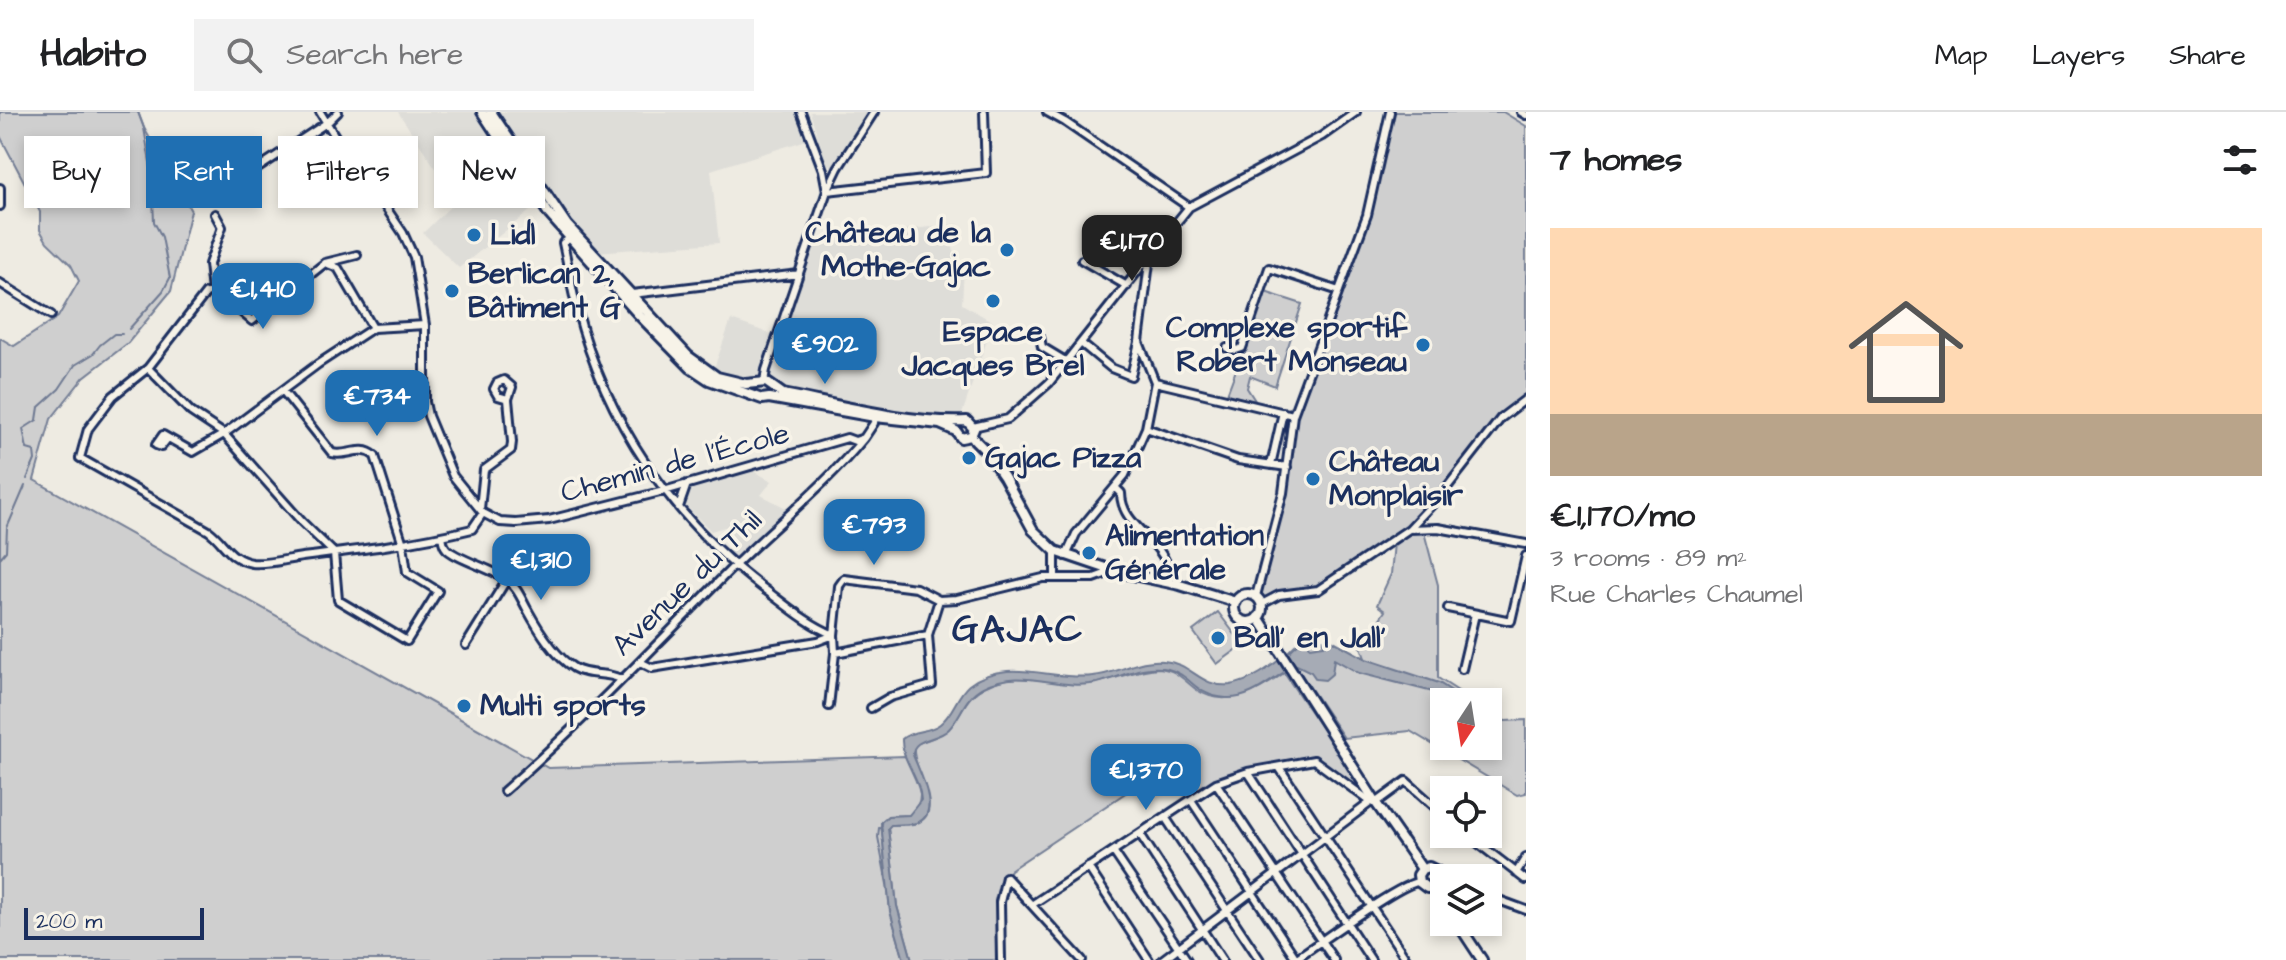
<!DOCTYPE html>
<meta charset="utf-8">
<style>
:root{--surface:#fff;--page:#f2f2f2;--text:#202124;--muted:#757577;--line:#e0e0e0;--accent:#1f6fb2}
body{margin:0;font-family:"Architects Daughter",sans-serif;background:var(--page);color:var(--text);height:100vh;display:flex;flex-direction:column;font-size:30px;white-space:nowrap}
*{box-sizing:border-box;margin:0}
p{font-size:26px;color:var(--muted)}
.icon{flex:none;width:44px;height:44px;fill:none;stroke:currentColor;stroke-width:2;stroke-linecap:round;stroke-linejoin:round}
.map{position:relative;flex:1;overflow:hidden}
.drawer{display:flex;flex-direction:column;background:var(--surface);width:760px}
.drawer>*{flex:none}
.banner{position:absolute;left:24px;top:24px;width:760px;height:72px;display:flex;gap:16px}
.needle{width:52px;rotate:192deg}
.tools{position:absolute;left:1430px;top:576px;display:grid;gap:16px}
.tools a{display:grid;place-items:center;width:72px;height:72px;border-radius:0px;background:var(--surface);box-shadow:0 4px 12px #0003;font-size:40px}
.scale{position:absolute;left:24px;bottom:20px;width:180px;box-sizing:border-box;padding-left:8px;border:4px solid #1b2f5e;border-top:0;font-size:22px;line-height:28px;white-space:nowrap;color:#1b2f5e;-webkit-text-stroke:6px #f7f3e8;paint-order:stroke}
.price{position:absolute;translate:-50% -68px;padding:0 18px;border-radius:16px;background:var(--accent);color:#fff;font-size:26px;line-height:52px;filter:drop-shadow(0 2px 4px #0008)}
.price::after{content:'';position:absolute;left:50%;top:48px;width:24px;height:18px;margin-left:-12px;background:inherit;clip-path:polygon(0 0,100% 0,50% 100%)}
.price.current{background:#222;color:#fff}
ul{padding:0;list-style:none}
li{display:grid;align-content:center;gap:16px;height:424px;padding:0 24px}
li span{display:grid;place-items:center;height:248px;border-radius:0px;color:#555}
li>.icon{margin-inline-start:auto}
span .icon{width:144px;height:144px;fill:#fffc;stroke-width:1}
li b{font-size:34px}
h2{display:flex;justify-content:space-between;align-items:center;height:96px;padding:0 24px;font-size:34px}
.tag{padding:0 28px;border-radius:0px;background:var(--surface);box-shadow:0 4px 12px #0003;font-size:28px;line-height:72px}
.tag.current{background:var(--accent);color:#fff}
header{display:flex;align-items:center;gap:48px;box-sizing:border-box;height:112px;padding:0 40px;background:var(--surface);border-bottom:2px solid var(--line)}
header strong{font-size:38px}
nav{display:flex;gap:44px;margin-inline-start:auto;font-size:28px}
.search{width:560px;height:72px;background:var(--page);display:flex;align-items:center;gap:20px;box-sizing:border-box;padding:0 28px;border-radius:0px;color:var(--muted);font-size:30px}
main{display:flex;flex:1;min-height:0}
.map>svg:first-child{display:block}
</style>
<header>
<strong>Habito</strong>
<div class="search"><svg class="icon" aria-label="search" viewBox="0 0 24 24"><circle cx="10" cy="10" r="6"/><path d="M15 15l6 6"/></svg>Search here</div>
<nav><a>Map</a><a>Layers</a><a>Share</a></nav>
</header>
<main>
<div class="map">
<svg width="1526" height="848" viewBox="0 0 1526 848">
<rect width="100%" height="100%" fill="#eeebe2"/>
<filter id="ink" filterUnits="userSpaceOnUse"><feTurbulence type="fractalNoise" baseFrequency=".0125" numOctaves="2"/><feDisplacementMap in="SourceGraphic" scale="16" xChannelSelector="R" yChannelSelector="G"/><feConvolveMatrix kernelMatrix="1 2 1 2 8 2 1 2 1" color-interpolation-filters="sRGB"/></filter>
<g filter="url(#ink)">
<path fill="#deddd8" d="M398,0H800L810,27L711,58L719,131L595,140L541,90L459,156L423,121L457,88Z
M810,0H868L832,55L826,51Z
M958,112L953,136L956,147L964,155L962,192L993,210L962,302L955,307L945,309L794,289L728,274L711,265L731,208L777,224L811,128Z
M753,359L772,369L761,383L790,398L739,444L734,445L729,439L732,438L725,415L711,419L686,394L685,390L691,376Z"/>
<path fill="#cfcfcf" stroke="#757f96" stroke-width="2" d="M0,0H138L144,16L191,99L171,179L128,231L84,265L51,307L34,368L548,656L905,644C915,664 931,687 909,703L888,704L881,710L890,799L904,848H0V226L14,234L58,205L79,169L71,153L47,130L40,118V100L0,24Z
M1390,0H1503L1526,14V287L1501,306L1441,383L1409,417L1318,478L1279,483L1262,492L1256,484L1283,381L1292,309L1367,103Z
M1265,180L1302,192L1275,274L1250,264L1247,276L1256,290L1227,282Z
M1424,420L1438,473V566L1475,590H1444V634H1488V598L1505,609L1526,608V681L1517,683L1410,619L1344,626L1287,541L1299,529L1325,527L1365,546L1361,535L1385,499L1377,493L1391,462L1394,431L1410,421Z
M1218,500L1243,533L1217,552L1193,519Z
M1159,556C1178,558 1183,568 1197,578C1225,597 1260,579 1284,561L1366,681L1363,682L1311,646L1230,661L1196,678L1169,652L1010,758C1007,763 1001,769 999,775C994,789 999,829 998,848H912L897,794L888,716L890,713C898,712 910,714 917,711C948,699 907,651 915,632C929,627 942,625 952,612C964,598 966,584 984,575C1020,556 1049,574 1087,572C1112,570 1134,557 1159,556Z"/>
<path fill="#a6abb5" stroke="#6e7992" stroke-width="2" d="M1328,526L1366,547L1439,571L1469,590H1448L1433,580L1359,561L1334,547L1332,562L1325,568L1316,567L1311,560L1297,553C1275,563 1253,588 1226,586C1194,584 1192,563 1168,557C1144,551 1119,566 1097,571C1056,579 1023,554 983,575C964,585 962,603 949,617C938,629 912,625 913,643C919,659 943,702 916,711C909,713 898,712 891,713L888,716L897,794L912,848H904L890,799L881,710L888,704L909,703L921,688C920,666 901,648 902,627C913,617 929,621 940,612C954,601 956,584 969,573C1007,544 1051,569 1093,564C1117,562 1140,546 1164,549C1192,551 1200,576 1230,573C1251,570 1272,554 1288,541C1295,535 1298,529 1307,527L1310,535L1324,533L1323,529Z"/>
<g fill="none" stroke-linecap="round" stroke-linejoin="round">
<path stroke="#6e7992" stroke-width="2" d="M129,217L163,179L170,166L162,125L154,110L152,62L144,16L138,0
M27,367L35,348L34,339L27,337L23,317L37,308L39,295L59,277L75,253L93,242L100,233L114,222H122
M0,446L6,439L7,416L25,374
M1437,582L1449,590
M882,713L879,716L878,725L887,772"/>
<defs>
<path id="minor" d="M320,0L354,55L352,62L361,76L372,75L373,68L364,55H354
M801,0L823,58L827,79L986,61L984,0
M1047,0L1065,10L1189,95
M1521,0L1526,3
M246,64L328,10L338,0
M372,75L403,121L414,145L425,213V290L428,304L453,364L483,401
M0,76V94
M569,127L563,131C568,153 571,175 577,197C605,307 672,407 763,476C786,493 807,512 834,523L839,474L844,467L916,476L939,488L957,487L1043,466H1094L1113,459
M1082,148L1127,174
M325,151L357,143
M0,171L51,203
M212,179L209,152L222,115L215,102
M632,182L799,162
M373,216L338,156L325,151L252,209L219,181L212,179L206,181L148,256L113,284L88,317L80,346L209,419C225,431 229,447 252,451C267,453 287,447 302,445C359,438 416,431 472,417L483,401L500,410L516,411L549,408L664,379L847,326L855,329L864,326L874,311L875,302
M1040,225L1042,235L1067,250
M1082,232L1111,256L1131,264L1139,230
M1227,236L1236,238L1242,236L1269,156L1339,179
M148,256L191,300L224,322L302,410L334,441
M764,270L766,258L827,79L838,56L874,0
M1155,270L1293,303
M283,279L332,341C347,345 361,332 375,344L403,432L407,460L438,479L407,529L338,488L334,441
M973,315L1008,307L1049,271L1148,146
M1146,316L1238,348L1287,355
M168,326L161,335L156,333L163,323L193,340L224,322L318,252L373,216L425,213
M1271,353L1283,300
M1115,375L1121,381C1121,419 1173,429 1169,471
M679,395L687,372
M480,397L484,358L511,338L512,330L508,287L498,284L494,277L497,271L504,268L512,275L508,287
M1409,417L1441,383L1501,306L1526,287
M442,424C443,428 443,433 446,436C452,445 494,458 506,467C517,475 521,486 527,497C538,517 554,544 574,556C589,565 607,559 620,567
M1066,444L1076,422L1125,363L1146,316L1155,270L1139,230L1150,143L1189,95L1322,24L1356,0
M1055,466V439
M1256,484L1283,381L1293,303L1367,103L1390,0
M1262,492L1279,483L1318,478L1409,417L1438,416L1526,432
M1448,496L1511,509L1526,444
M466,533L507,467
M640,550L652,556L818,529L834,523L835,541L928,523
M1462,557L1475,502
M829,594L835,541
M871,596L890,585L932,573L928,523L939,488
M1279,655L1407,848
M1248,660L1371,848
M1216,671L1334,848
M504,679C583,610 656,533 730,458C775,413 824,375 864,326
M1191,688L1297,848
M1165,705L1260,848
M1140,722L1222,848
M1466,722L1526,768
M1113,739L1187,848
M1088,755L1149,848
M1516,761L1526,745
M1006,765L1082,848
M1488,784L1526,798
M1033,792L1216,671L1248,660L1314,648L1371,690
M1001,848L1000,790L1006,765
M1162,848L1371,690L1376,691L1406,669L1444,703
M1294,848C1315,834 1401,770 1419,770"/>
<path id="major" d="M482,0L549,102L640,204L691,256L709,268L762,287L769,286L875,305L940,312L956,319L961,326L971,324
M491,0L567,113L688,244L717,265L746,272L766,270L783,282C839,293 912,312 967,309L974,317L971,324
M971,324L986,339L1004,365L1033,418L1055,439L1114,459L1180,473L1236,490
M1234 496a14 14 0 1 1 28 0a14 14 0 1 1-28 0Z
M1258,505L1376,691L1422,757
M1422,757L1429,755L1437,759L1440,768L1434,775
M1422,757L1418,763L1419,770L1427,776L1434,775
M1434,775L1444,790
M1457,810L1482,848"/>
</defs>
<use href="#minor" stroke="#1b2f5e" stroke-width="12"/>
<use href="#major" stroke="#1b2f5e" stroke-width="14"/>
<use href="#minor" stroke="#f7f3e8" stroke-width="6"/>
<use href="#major" stroke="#f7f3e8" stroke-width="8"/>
</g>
</g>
<g fill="#1f6fb2" stroke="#f7f3e8" stroke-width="3">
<circle cx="474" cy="123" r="8"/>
<circle cx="1007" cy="138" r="8"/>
<circle cx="452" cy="179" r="8"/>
<circle cx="993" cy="189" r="8"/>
<circle cx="1423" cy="233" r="8"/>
<circle cx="969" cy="346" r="8"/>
<circle cx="1313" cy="367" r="8"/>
<circle cx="1089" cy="441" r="8"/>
<circle cx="1218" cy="526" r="8"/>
<circle cx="464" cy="594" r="8"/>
</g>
<g text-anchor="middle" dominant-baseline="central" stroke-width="7" stroke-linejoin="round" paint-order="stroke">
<g font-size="30" font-weight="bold" fill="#1b2f5e" stroke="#f7f3e8" text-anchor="start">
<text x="991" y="121" text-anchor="end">Château de la<tspan x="991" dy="34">Mothe-Gajac</tspan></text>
<text x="490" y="123">Lidl</text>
<text x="468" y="162">Berlican 2,<tspan x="468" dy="34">Bâtiment G</tspan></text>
<text x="1407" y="216" text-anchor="end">Complexe sportif<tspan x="1407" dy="34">Robert Monseau</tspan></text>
<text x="993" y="220" text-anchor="middle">Espace<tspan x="993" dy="34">Jacques Brel</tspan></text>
<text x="985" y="346">Gajac Pizza</text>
<text x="1329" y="350">Château<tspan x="1329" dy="34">Monplaisir</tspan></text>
<text x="1105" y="424">Alimentation<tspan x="1105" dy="34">Générale</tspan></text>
<text x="1234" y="526">Ball' en Jall'</text>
<text x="480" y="594">Multi sports</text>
</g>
<g font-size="30" fill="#1b2f5e" stroke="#f7f3e8">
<text transform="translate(675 351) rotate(-15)">Chemin de l'École</text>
<text transform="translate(687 471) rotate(-44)">Avenue du Thil</text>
</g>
<g font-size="38" font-weight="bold" letter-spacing="2" fill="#1b2f5e" stroke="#f7f3e8">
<text x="1018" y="518">GAJAC</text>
</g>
</g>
</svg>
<div class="tools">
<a><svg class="needle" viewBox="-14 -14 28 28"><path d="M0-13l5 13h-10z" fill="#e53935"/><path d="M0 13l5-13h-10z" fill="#757577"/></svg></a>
<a><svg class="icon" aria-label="locate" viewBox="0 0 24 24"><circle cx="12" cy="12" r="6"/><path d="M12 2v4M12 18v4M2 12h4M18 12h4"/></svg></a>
<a><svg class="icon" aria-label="layers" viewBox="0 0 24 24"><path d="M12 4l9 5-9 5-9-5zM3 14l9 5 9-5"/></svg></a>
</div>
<div class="scale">200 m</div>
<b class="price current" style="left:1132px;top:171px">€1,170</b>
<b class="price" style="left:263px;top:219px">€1,410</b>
<b class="price" style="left:825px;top:274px">€902</b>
<b class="price" style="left:377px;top:326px">€734</b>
<b class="price" style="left:874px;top:455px">€793</b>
<b class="price" style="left:541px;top:490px">€1,310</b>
<b class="price" style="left:1146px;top:700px">€1,370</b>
<div class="banner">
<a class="tag">Buy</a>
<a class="tag current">Rent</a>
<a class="tag">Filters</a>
<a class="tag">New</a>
</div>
</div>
<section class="drawer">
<h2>7 homes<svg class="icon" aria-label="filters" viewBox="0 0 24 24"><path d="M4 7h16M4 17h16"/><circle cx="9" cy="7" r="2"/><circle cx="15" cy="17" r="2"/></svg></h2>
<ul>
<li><span style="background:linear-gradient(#ffd9b3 75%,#b9a48a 0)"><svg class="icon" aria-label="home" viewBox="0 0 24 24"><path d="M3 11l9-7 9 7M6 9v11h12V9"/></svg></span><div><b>€1,170/mo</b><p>3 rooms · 89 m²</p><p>Rue Charles Chaumel</p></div></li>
</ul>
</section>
</main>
